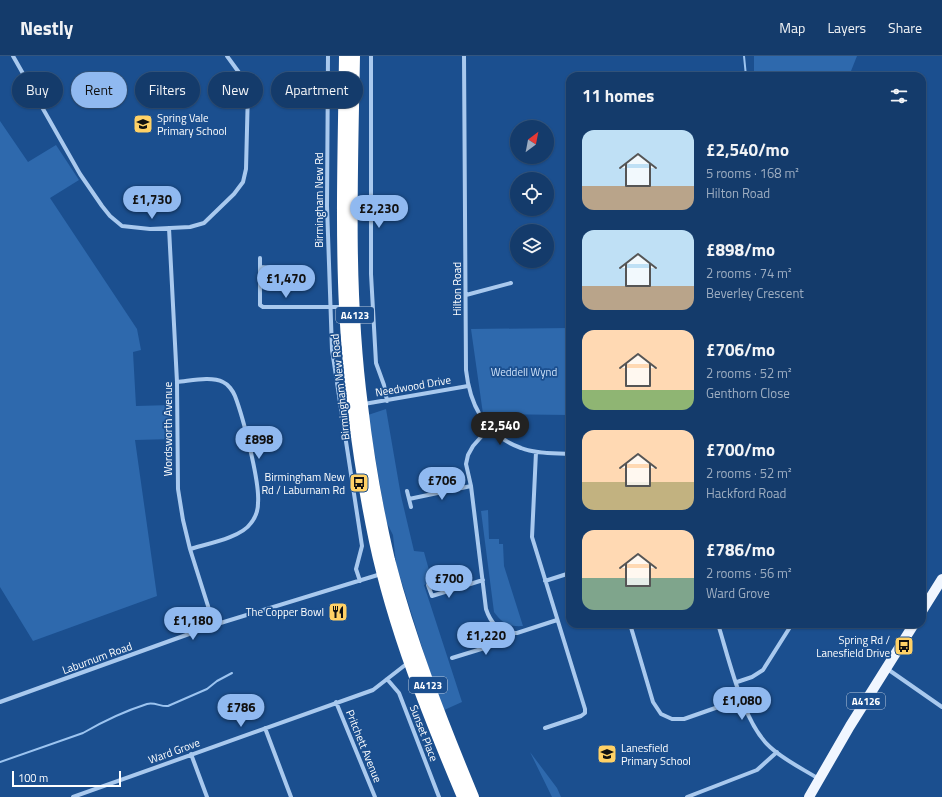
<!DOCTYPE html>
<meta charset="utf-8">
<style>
:root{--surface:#143b6b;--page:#1d4271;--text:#f1f3f6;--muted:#9dadc1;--line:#33557e;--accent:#90b9f0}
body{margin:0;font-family:"Titillium Web",sans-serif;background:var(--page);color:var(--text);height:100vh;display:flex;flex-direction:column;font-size:15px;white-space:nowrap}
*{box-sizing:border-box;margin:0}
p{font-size:13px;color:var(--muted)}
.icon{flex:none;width:22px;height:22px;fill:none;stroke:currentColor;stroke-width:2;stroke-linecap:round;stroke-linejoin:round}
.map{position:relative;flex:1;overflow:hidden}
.side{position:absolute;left:566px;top:16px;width:360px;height:556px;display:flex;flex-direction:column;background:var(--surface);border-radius:12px;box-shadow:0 1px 3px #0004,0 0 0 1px var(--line)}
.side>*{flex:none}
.guide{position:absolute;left:12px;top:16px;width:380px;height:36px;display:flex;gap:8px}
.needle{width:26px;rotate:32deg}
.controls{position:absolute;left:510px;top:64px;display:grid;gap:8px}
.controls a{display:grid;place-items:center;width:44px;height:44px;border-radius:50%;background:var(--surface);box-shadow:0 1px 3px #0004,0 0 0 1px var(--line);font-size:20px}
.scale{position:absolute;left:12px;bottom:10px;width:109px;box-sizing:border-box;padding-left:4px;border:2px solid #fff;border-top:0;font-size:11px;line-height:14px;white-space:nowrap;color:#fff;-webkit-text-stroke:3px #1b4f8f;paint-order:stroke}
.price{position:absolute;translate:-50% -34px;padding:0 9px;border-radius:14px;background:var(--accent);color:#111;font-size:13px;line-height:26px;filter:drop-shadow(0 1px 2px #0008)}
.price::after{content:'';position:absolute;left:50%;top:24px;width:12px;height:9px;margin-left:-6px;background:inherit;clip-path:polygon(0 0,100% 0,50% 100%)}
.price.on{background:#222;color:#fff}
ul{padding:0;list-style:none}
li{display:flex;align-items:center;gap:12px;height:100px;padding:0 16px}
li span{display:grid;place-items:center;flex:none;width:112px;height:80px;border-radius:12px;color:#555}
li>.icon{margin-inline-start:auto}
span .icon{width:48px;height:48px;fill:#fffc;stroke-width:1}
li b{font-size:17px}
h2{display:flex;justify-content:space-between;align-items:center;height:48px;padding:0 16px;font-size:17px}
.chip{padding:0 14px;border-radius:18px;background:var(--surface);box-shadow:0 1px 3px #0004,0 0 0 1px var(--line);font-size:14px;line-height:36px}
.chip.on{background:var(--accent);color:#111}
header{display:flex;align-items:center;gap:24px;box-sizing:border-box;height:56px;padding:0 20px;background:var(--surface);border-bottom:1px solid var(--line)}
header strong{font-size:19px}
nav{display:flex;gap:22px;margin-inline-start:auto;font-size:14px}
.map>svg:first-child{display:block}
</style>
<header>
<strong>Nestly</strong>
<nav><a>Map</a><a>Layers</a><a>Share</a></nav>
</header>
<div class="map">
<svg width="942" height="741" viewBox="0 0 942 741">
<rect width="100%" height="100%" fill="#1b4f8f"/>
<path fill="#2e69ad" d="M754,0H857L849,20H754Z
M0,65L28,106L56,89L79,124L50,142L137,273L141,294L133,296L136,350L172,349V383L135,384L157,540L33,585L0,531Z
M570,272V359L483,358L471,273Z
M386,353L401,440L414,495L424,496L432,525L424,529L462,646L442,655L396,508L393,479L386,465L368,359Z
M488,454L489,483H499V488H503L504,510L523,570C508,571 502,567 494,556L481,455Z
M530,696L557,732L561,741H552Z"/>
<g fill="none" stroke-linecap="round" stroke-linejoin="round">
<path stroke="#9cc4f0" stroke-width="2" d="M744,0L746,20
M0,706L83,677C102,666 125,655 147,648C155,646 161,651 168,650L207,633L217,625L232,617"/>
<path stroke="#a9c9ee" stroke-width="4" d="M13,0L80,118L102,150L110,160L122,170L150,173L190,171L204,167L234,138L243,126L246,113L248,34L243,22L227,0
M328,0L327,150L332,294L362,490L356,513L360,525
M371,0V218L376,307L384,329L387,345
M464,0L466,314C470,350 485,379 521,392C536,398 554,397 570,398
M169,172L177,326L178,433L183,464L190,493L214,569
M260,202V249L263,251H343
M260,211L275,212
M466,239L511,227
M177,326C190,325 211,320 223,326C228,328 233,335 235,340C243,361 260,426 258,447C258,454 255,462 251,467C241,482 206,488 190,493
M364,348L468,330
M489,372L473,390L468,399L466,408L471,430L486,553C491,568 500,578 517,577L557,564
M536,396L532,481L585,653V657L581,660L545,672
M407,435L411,451
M409,443L471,430
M545,525L570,517
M428,529L432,540L483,524
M630,568L653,646L661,658L672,663H684L741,643
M718,568C729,603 743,667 770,691C784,704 803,713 819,723
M452,602L491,590L496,587L503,575
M886,612L942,651
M387,623L399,637L439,741
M737,626L752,621L763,614L792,568
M0,646L214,569L381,518
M336,646L375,741
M265,672L291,741
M191,698L207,741
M73,741L373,634L409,606
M687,741L757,714L777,696"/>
<path stroke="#f0f6ff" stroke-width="10" d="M922,555L942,523
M809,741L850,670L914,568"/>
<path stroke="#fff" stroke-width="12" d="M345,0C344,84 341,168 345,251C349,330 359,409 375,485C394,574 428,658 463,741
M354,0C352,116 347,235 362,350C368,402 377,453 389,504C410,585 441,664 473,741"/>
</g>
<defs>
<symbol id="school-square" viewBox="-11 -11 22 22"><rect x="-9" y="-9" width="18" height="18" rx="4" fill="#ffd166" stroke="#1b4f8f"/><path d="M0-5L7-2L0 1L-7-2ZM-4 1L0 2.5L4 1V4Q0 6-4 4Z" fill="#111"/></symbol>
<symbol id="bus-square" viewBox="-11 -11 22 22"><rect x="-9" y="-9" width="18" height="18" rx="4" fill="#ffd166" stroke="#1b4f8f"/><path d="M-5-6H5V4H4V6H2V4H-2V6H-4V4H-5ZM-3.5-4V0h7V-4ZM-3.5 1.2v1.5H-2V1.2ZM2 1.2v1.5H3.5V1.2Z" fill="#111"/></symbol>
<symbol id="restaurant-square" viewBox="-11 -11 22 22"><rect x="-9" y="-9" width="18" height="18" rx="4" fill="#ffd166" stroke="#1b4f8f"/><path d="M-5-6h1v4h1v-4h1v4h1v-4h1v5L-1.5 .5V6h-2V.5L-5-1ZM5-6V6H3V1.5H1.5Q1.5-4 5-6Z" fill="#111"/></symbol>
</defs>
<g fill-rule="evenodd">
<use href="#school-square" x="132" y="57" width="22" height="22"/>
<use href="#bus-square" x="348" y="416" width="22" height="22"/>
<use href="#restaurant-square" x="327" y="545" width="22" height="22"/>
<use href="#bus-square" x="893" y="579" width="22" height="22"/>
<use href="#school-square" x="596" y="687" width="22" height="22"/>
</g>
<g text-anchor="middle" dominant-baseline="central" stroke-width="3.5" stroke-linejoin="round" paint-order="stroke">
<g fill="#1b4f8f" stroke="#bbcadd" stroke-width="1">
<rect x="336" y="251" width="38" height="16" rx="3"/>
<rect x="409" y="621" width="38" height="16" rx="3"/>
<rect x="847" y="637" width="38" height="16" rx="3"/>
</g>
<g font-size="10" font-weight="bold" fill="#fff">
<text x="355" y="259">A4123</text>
<text x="428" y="629">A4123</text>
<text x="866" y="645">A4126</text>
</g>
<g font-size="11" fill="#fff" stroke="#1b4f8f" text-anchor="end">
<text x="157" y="62" text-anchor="start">Spring Vale<tspan x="157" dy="13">Primary School</tspan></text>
<text x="345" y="421">Birmingham New<tspan x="345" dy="13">Rd / Laburnam Rd</tspan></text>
<text x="324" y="556">The Copper Bowl</text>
<text x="890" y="584">Spring Rd /<tspan x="890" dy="13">Lanesfield Drive</tspan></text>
<text x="621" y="692" text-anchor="start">Lanesfield<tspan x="621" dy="13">Primary School</tspan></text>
</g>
<g font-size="11" fill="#fff" stroke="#1b4f8f">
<text transform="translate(319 144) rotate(-90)">Birmingham New Rd</text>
<text transform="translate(457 233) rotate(-90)">Hilton Road</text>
<text transform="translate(413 330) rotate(-10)">Needwood Drive</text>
<text transform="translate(340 331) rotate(-96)">Birmingham New Road</text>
<text transform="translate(168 373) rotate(-90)">Wordsworth Avenue</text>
<text transform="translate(97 602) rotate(-20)">Laburnum Road</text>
<text transform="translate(424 677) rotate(69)">Sunset Place</text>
<text transform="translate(364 690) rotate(68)">Pritchett Avenue</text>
<text transform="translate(174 695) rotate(-20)">Ward Grove</text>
</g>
<g font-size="11" fill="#cfe3fa" stroke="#1b4f8f">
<text x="524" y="316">Weddell Wynd</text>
</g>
</g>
</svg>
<div class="controls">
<a><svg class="needle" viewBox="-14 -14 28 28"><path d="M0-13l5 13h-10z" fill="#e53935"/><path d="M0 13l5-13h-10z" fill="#9dadc1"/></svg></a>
<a><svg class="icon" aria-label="locate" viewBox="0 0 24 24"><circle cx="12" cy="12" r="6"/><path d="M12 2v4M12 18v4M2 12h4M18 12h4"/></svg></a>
<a><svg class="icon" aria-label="layers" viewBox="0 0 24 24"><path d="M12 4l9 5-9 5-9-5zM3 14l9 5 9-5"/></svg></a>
</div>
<div class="scale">100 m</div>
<b class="price" style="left:152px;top:164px">£1,730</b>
<b class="price" style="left:379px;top:173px">£2,230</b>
<b class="price" style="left:286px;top:243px">£1,470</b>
<b class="price on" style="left:500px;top:390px">£2,540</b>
<b class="price" style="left:259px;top:404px">£898</b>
<b class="price" style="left:442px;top:445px">£706</b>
<b class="price" style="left:449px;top:543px">£700</b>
<b class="price" style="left:193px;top:585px">£1,180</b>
<b class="price" style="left:486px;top:600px">£1,220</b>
<b class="price" style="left:742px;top:665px">£1,080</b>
<b class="price" style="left:241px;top:672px">£786</b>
<div class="guide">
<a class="chip">Buy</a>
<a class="chip on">Rent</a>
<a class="chip">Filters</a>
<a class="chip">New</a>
<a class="chip">Apartment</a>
</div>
<section class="side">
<h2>11 homes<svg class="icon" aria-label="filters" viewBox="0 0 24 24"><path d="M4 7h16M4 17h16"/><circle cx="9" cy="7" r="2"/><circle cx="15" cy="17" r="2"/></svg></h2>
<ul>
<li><span style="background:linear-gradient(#bfe0f5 70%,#b9a48a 0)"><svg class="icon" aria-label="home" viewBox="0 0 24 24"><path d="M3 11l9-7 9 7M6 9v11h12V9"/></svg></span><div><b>£2,540/mo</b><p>5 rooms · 168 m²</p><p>Hilton Road</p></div></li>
<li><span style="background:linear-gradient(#bfe0f5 70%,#b9a48a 0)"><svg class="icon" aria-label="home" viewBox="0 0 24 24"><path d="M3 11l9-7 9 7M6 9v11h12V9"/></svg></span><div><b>£898/mo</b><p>2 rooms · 74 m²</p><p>Beverley Crescent</p></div></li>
<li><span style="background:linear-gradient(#ffd9b3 75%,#8fb573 0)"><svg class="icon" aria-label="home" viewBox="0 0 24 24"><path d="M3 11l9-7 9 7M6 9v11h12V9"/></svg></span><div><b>£706/mo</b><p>2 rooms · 52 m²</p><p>Genthorn Close</p></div></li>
<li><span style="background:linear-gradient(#ffd9b3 65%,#c2b280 0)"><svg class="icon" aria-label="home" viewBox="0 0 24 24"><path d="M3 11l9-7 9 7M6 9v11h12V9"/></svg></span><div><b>£700/mo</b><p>2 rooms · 52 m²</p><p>Hackford Road</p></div></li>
<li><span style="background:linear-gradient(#ffd9b3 60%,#7fa58c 0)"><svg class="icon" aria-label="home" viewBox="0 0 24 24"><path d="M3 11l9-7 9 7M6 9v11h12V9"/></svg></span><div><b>£786/mo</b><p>2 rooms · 56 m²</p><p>Ward Grove</p></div></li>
</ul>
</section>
</div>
